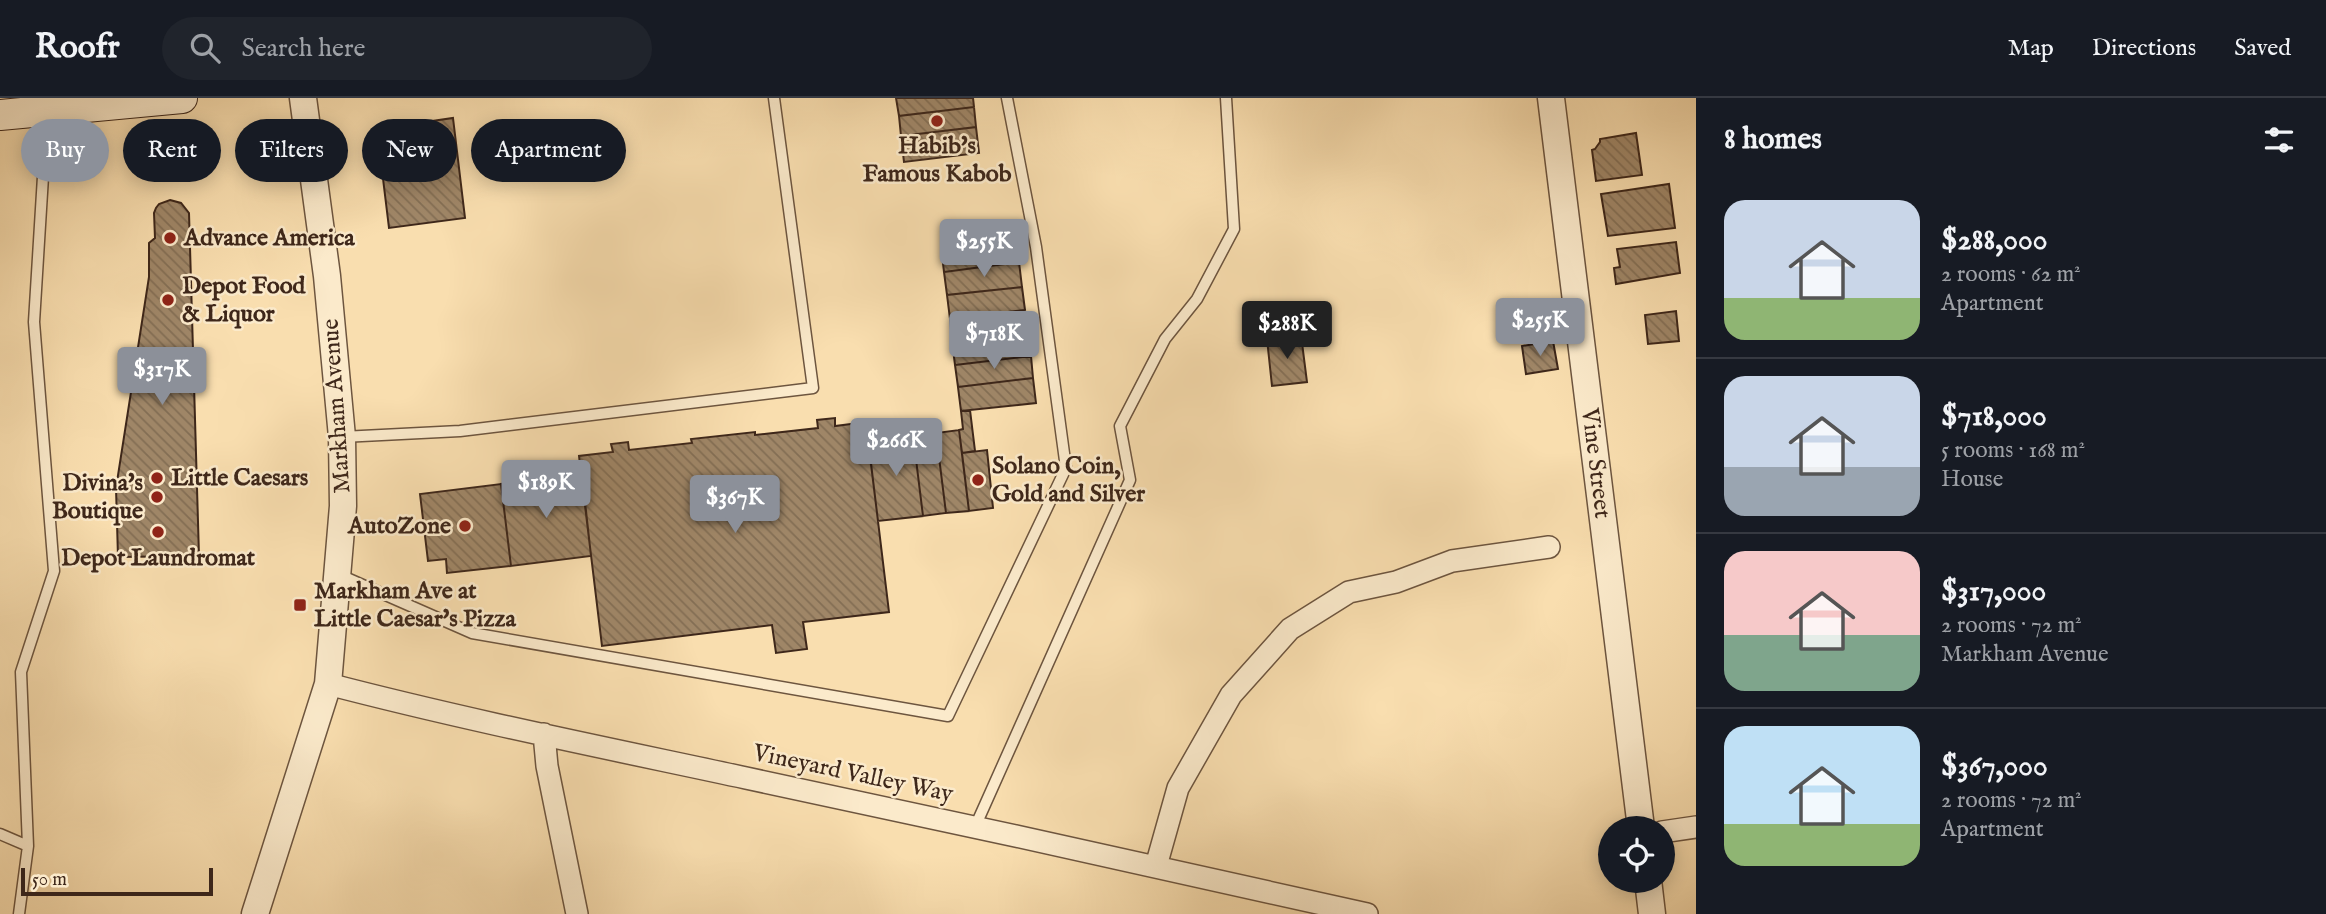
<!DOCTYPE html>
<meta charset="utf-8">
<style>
:root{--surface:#171b24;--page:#20242c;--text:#f1f3f6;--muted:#9ea1a6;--line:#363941;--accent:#8c9099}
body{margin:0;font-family:"IM FELL English",serif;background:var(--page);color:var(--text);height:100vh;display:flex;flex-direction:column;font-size:26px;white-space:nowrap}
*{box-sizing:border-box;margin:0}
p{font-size:23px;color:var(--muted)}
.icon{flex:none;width:38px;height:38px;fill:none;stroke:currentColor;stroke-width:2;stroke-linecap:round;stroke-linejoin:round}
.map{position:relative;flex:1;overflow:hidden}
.sheet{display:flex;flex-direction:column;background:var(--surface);width:630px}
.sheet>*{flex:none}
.top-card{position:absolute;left:21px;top:21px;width:665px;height:63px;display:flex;gap:14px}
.buttons{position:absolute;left:1598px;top:718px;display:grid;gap:14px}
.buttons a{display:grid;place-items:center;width:77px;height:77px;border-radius:50%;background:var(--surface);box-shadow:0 4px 18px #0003;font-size:35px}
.scale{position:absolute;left:21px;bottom:18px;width:192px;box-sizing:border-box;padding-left:7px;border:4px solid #3e271a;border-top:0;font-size:19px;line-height:24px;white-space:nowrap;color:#3e271a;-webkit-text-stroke:5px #fbeacb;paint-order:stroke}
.price{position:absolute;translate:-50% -60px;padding:0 16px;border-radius:7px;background:var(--accent);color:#fff;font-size:23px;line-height:46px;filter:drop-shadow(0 2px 4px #0008)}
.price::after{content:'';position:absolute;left:50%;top:42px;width:21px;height:16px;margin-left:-10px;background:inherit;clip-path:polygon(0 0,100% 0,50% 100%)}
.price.selected{background:#222;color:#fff}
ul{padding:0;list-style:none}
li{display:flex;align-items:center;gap:21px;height:175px;padding:0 28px}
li+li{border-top:2px solid var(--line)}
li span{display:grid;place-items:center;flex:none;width:196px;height:140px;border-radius:21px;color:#555}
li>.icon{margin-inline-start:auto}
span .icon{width:84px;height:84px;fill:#fffc;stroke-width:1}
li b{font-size:30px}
h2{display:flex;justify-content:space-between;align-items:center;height:84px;padding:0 28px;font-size:30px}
.pill{padding:0 24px;border-radius:32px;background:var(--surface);box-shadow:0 4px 18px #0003;font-size:24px;line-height:63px}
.pill.selected{background:var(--accent);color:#fff}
header{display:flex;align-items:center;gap:42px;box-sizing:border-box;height:98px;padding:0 35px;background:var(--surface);border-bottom:2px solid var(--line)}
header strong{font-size:33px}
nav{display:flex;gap:38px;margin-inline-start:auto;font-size:24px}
.search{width:490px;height:63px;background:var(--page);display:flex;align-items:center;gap:18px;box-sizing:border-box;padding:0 24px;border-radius:38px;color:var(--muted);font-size:26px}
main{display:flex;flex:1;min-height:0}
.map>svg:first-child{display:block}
</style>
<header>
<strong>Roofr</strong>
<div class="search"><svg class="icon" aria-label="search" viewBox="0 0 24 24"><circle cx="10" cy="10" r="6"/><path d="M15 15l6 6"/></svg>Search here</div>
<nav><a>Map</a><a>Directions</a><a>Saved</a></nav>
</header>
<main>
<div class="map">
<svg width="1696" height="816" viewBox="0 0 1696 816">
<defs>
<pattern id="building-back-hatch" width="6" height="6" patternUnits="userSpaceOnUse" patternTransform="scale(1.75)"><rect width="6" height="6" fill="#9f8667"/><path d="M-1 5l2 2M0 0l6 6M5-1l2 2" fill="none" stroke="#836e54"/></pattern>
</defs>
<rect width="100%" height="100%" fill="#f9deaf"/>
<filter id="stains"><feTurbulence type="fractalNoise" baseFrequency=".00286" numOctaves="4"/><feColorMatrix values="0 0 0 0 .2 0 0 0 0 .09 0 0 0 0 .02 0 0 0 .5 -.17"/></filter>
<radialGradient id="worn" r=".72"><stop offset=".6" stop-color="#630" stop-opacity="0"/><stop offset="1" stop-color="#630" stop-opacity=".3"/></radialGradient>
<path fill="url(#building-back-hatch)" stroke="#3e271a" stroke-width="2" d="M896,0H973L974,9L899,18Z
M974,9L976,29L901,38L899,18Z
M453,20L465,120L389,130L377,31Z
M976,29L979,55L904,64L901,38Z
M1636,35L1642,77L1596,83L1592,52L1595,51L1600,44V41Z
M1669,86L1675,130L1608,138L1601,96Z
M170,102L181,105L189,115L199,458L118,459L116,390L149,179V145L155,140L154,115L156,110L159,106Z
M1676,144L1680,175L1616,186L1614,170L1620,169L1617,151Z
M1004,149L1006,166L944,174L942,157Z
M1019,164L1022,189L947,197L944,174Z
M1022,189L1025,212L950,221L947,197Z
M1025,212L1027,233L952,243L950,221Z
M1676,213L1679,243L1648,246L1645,217Z
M1027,233L1031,258L955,267L952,243Z
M1301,237L1307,284L1272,288L1267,241Z
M1553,243L1558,271L1526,276L1522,248Z
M1031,258L1033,280L958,289L955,267Z
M1033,280L1036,305L961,313L958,289Z
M970,312L975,353L962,355L959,332L963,331L961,313Z
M835,320V328L866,324L889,514L803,524L807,551L776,555L772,527L602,548L579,358L613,354L611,346L628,344L629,352L692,345L691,341L755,334V337L818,330L817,322Z
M959,332L969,413L946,415L936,335Z
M936,335L946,415L923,418L913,337Z
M913,337L923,418L878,423L868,342Z
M987,352L993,410L969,413L962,355Z
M582,377L591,458L511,468L501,386Z
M501,386L511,468L447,475L446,461L428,463L420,396Z"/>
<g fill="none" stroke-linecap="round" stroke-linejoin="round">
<defs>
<path id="service" d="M342,339L460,333L813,290L774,0
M340,477L472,535L948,618L1066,370L1036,149L1007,0
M975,729L1130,382L1120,328L1165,241L1197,201L1234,131L1226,0
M0,736L28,748L21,574L54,473L34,224L47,14
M19,816L28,748"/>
<path id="minor" d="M328,586C466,622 606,650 746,680C953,724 1161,769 1367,816
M544,636L547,668L577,816
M1662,734L1696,729
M1156,768L1178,690L1231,597L1290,531L1349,494L1396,484L1452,463L1549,449"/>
<g id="tertiary">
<path id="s1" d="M1551,0L1641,730"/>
<path d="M1648,782L1652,816"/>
<path d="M255,816L328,586L343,408L342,339L327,178L303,0"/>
</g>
<path id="secondary" d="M0,17L182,0"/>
</defs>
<use href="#service" stroke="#6d553f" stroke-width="13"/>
<use href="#minor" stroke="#6d553f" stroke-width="24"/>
<use href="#tertiary" stroke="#6d553f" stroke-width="29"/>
<use href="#secondary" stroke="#3e271a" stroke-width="32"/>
<use href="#service" stroke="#fbeacb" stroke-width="10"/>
<use href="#minor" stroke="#fbeacb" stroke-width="21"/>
<use href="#tertiary" stroke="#fbeacb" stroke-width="26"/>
<use href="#secondary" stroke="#fbeacb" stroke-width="30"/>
</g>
<g fill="#8f2418" stroke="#fbeacb" stroke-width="2.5">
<circle cx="937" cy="23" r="7"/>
<circle cx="170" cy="140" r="7"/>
<circle cx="168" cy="202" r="7"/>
<circle cx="157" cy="380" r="7"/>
<circle cx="978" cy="382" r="7"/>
<circle cx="157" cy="399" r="7"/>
<circle cx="465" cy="428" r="7"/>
<circle cx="158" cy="434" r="7"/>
<rect x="293" y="500" width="14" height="14" rx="3.5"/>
</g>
<g text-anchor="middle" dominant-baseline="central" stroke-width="5" stroke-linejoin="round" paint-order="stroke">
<g font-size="24" font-weight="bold" fill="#3e271a" stroke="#fbeacb" text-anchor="start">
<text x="937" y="48" text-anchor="middle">Habib's<tspan x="937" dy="28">Famous Kabob</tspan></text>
<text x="184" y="140">Advance America</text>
<text x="182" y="188">Depot Food<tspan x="182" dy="28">&amp; Liquor</tspan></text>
<text x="992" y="368">Solano Coin,<tspan x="992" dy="28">Gold and Silver</tspan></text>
<text x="171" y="380">Little Caesars</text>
<text x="143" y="385" text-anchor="end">Divina's<tspan x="143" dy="28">Boutique</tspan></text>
<text x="451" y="428" text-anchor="end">AutoZone</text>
<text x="158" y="460" text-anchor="middle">Depot Laundromat</text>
<text x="314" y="493">Markham Ave at<tspan x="314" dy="28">Little Caesar's Pizza</tspan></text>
</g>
<g font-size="24" fill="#3e271a" stroke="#fbeacb">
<text transform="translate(337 308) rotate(-94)">Markham Avenue</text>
<text stroke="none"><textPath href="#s1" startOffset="368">Vine Street</textPath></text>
<text transform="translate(853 676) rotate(12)">Vineyard Valley Way</text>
</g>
</g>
<rect width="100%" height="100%" filter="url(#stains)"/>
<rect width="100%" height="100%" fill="url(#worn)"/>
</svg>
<div class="buttons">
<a><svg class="icon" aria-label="locate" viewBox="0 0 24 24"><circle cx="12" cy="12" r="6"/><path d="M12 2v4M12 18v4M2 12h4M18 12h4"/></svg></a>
</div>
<div class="scale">50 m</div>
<b class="price" style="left:984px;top:181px">$255K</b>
<b class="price" style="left:1540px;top:260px">$255K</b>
<b class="price selected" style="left:1287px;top:263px">$288K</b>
<b class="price" style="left:994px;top:273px">$718K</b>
<b class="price" style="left:162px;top:309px">$317K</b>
<b class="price" style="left:896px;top:380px">$266K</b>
<b class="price" style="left:546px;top:422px">$189K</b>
<b class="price" style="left:735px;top:437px">$367K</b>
<div class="top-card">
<a class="pill selected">Buy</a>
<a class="pill">Rent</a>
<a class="pill">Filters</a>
<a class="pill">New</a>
<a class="pill">Apartment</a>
</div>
</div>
<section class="sheet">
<h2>8 homes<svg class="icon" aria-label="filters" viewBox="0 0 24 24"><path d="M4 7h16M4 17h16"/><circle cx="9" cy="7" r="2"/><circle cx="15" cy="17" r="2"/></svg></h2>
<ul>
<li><span style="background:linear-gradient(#c9d6e8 70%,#8fb573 0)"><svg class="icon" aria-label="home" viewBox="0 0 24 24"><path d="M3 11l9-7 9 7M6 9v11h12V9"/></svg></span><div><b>$288,000</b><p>2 rooms · 62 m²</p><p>Apartment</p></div></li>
<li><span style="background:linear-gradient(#c9d6e8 65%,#9aa5b1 0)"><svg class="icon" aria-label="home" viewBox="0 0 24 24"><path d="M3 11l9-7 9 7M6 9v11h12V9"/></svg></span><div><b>$718,000</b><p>5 rooms · 168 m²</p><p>House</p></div></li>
<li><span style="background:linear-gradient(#f6c9c9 60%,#7fa58c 0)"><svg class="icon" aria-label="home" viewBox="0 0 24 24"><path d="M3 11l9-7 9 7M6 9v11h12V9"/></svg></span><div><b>$317,000</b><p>2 rooms · 72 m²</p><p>Markham Avenue</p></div></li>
<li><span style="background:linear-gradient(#bfe0f5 70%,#8fb573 0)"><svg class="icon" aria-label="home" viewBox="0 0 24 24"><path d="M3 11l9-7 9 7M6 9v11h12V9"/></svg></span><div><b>$367,000</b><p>2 rooms · 72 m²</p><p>Apartment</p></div></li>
</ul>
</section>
</main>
